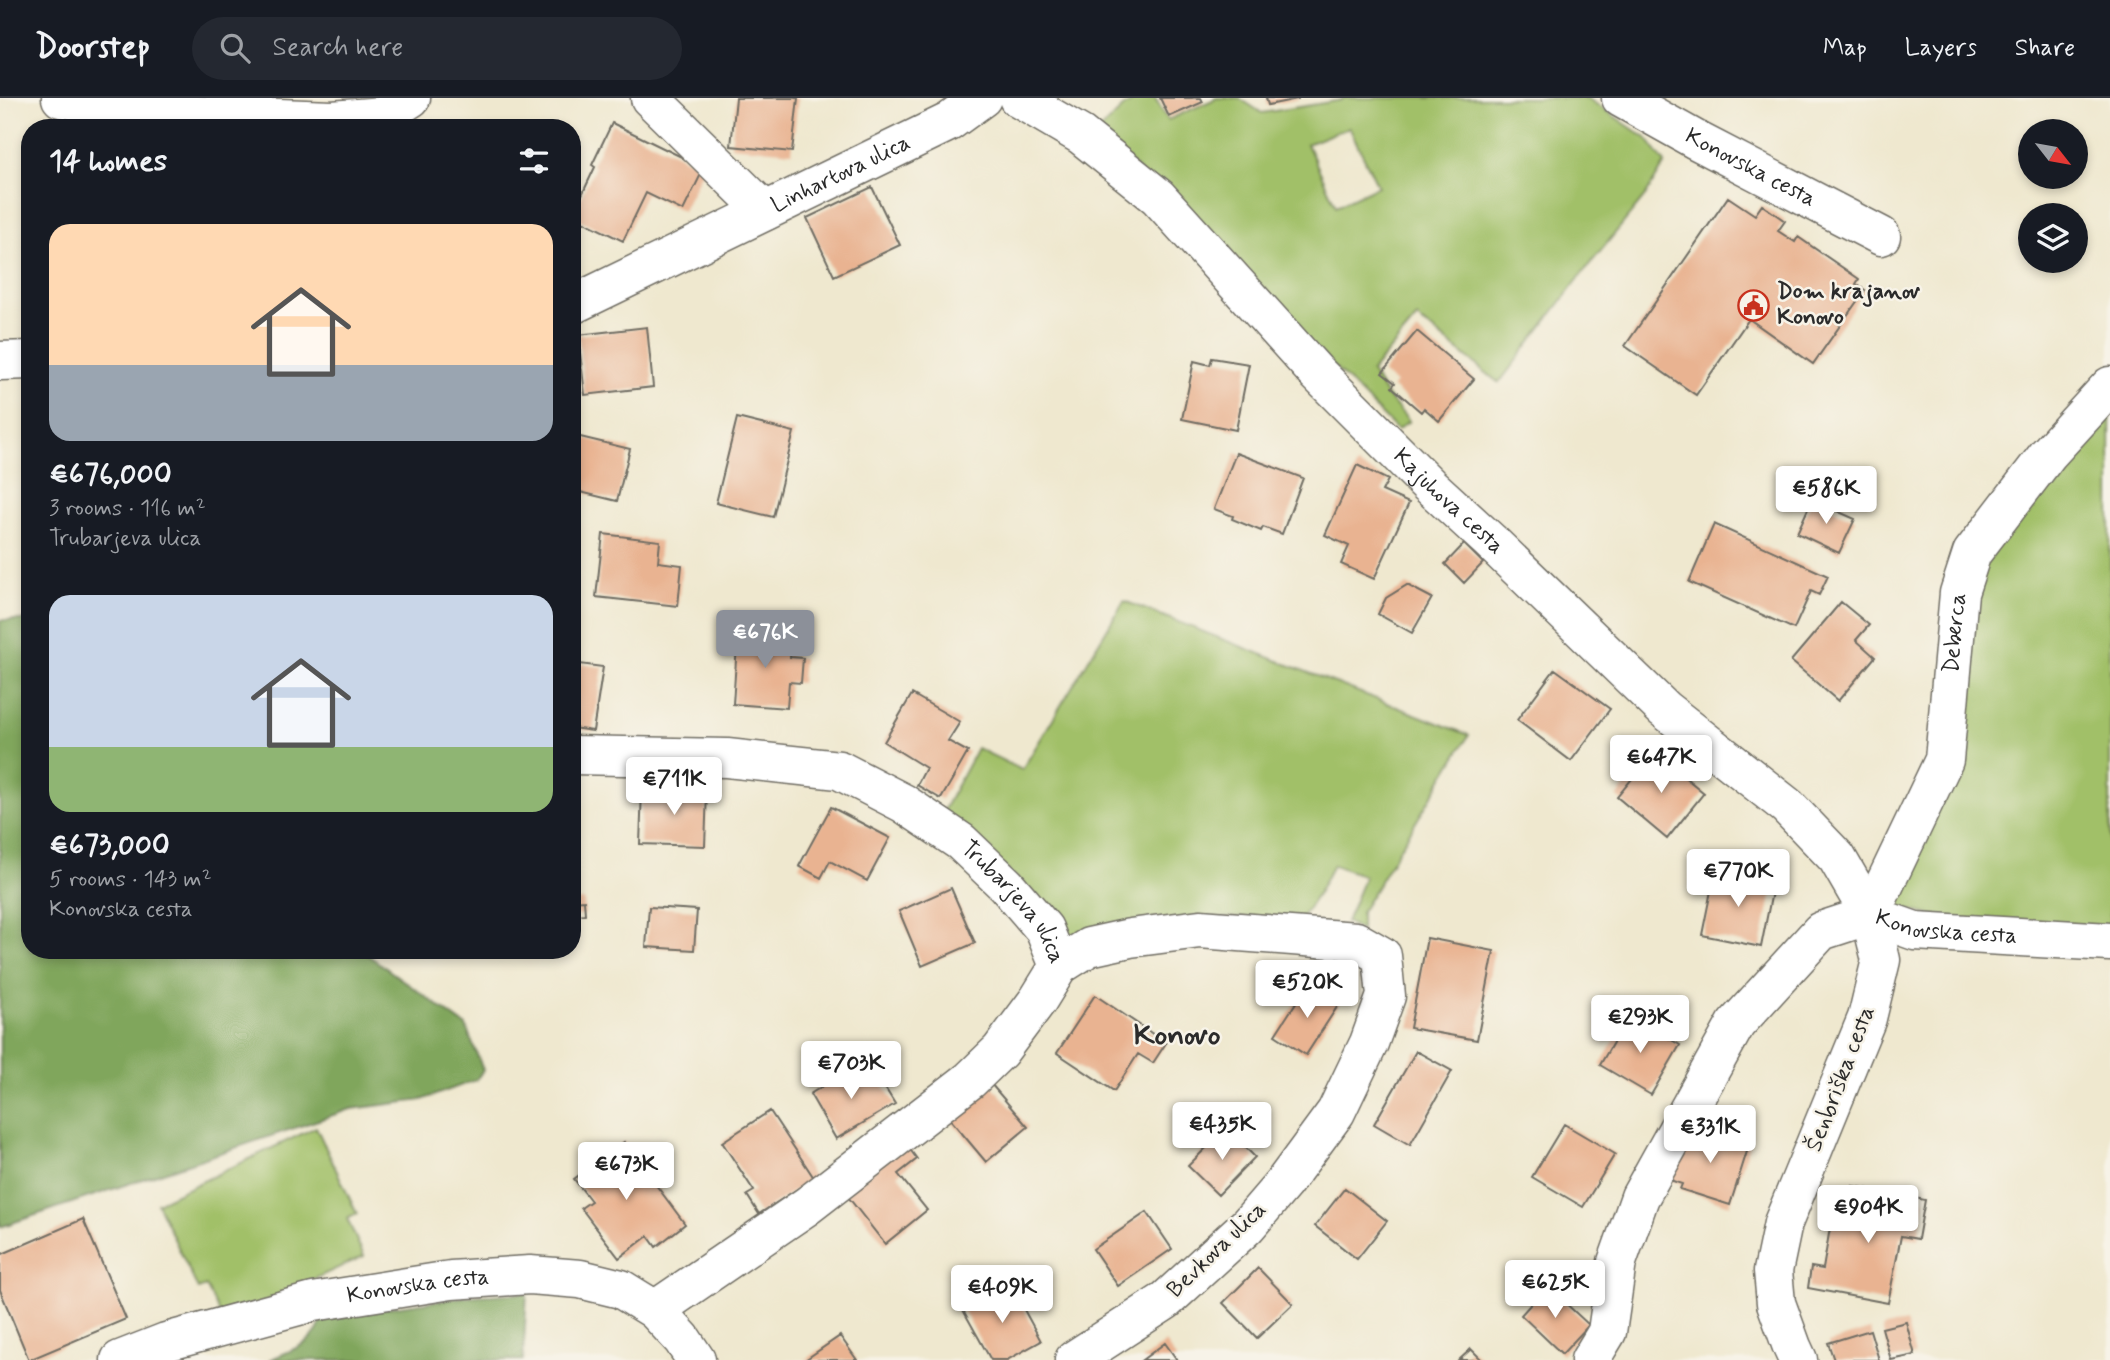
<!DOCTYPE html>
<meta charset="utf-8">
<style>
:root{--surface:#171b24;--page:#242831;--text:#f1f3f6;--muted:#9ea1a6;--line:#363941;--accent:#8c9099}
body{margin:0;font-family:Mynerve,sans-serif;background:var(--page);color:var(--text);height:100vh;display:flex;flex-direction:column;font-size:26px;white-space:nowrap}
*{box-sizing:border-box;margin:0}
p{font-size:23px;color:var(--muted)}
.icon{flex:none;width:38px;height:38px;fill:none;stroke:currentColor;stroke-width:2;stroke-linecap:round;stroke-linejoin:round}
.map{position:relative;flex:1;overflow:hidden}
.details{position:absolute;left:21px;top:21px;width:560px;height:840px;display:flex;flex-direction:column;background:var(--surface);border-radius:28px;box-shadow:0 4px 10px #0003}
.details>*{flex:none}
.needle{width:46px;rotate:121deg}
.buttons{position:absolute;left:2018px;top:21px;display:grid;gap:14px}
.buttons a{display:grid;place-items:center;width:70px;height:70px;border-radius:50%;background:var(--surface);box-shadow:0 4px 10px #0003;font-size:35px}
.price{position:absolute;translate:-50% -60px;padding:0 16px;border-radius:7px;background:#fff;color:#222;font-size:23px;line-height:46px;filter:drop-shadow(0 2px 4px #0008)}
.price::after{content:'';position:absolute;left:50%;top:42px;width:21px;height:16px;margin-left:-10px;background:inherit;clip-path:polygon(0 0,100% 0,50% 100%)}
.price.selected{background:var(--accent);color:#fff}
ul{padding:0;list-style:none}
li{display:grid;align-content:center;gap:14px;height:371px;padding:0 28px}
li span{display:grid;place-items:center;height:217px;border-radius:21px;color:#555}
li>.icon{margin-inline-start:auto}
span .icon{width:126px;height:126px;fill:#fffc;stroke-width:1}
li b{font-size:30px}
h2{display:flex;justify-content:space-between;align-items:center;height:84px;padding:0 28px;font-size:30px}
header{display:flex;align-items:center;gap:42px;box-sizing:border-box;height:98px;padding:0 35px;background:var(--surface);border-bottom:2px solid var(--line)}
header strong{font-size:33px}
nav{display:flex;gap:38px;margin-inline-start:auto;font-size:24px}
.search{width:490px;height:63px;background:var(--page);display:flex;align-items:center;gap:18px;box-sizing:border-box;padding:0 24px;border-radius:38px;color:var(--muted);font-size:26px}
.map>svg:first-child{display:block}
</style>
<header>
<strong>Doorstep</strong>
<div class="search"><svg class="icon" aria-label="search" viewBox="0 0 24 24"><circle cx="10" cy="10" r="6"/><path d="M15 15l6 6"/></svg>Search here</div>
<nav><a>Map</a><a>Layers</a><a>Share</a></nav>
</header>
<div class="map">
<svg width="2110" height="1262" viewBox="0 0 2110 1262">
<rect width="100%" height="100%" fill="#f7f3e8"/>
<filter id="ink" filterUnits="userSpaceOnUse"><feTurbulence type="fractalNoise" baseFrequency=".0143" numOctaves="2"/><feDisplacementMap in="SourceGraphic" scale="14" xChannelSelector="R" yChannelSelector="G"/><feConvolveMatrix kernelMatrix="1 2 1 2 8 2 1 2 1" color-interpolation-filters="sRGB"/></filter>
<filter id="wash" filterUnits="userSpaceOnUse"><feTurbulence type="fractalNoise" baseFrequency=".00686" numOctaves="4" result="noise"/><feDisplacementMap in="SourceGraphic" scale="28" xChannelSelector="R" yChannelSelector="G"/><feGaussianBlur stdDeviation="1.57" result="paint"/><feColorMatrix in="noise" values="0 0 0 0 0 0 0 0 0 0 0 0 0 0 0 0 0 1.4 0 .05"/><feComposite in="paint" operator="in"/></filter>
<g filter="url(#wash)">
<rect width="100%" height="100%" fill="#efe8cf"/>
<path fill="#a1c068" stroke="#66764a" stroke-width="2" fill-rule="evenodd" d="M1139,0H1155L1168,22L1217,0H1239L1262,15L1342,2L1343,0H1587L1646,40L1665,65L1646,97L1586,171L1499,285L1417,220L1371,274L1388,299L1409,323L1397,332L1099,33L1125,8ZM1349,29L1378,88L1336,108L1307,46Z
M2110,296V829L1947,821L1901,810L1895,796L1979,467Z
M1124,503L1469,637L1361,814V832L1346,824L1365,778L1333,767L1317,797L1302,819L1199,820L1070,839L1042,803L942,715L977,650L1022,672Z
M316,1029L357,1116L347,1121L364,1158L223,1223L206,1188L198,1191L157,1105Z"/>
<path fill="#80a65c" stroke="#566844" stroke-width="2" d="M0,522H27L30,526V852H361L466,928L483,972L476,982L422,1002L351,1011L0,1129Z
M527,1195L523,1262H269C289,1253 319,1245 322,1219L471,1198Z"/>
<g id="blocks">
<path fill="#e9b391" d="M736,0H798L792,54L731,48Z
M1160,0H1201L1203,4L1169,19Z
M1266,0H1298V1L1268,7Z
M612,25L704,70L683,113L646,95L623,143L572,118L595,69L592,67Z
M872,89L900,147L834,178L807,120Z
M1728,99L1755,117L1762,107L1785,123L1778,133L1795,144L1798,139L1859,181L1856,186L1865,192L1813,266L1749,221L1696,297L1625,248Z
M647,229L653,289L585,297L578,237Z
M1417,233L1474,281L1439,323L1424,310L1421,314L1392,289L1395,285L1382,275Z
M1212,260L1249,266L1236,332L1182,321L1194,263L1210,267Z
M737,320L794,334L773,419L716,405Z
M572,337L630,351L617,403L572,392Z
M1236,355L1303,380L1282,436L1263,429L1261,433L1232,421L1233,418L1214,411Z
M1357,367L1388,382L1382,393L1409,405L1374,481L1341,466L1349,448L1325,437Z
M1812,402L1855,421L1839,455L1797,435Z
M1714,426L1828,478L1819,497L1811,493L1794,531L1689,484Z
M603,436L660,443L658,464L682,467L678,508L596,499Z
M1464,446L1483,465L1464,485L1445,466Z
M1407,487L1432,500L1412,535L1378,516L1386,500Z
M1841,504L1869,527L1856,542L1875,559L1838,603L1791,563Z
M738,533L792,537L790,559L803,560L801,585L789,584L787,610L733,606Z
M572,565L603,569L593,633L572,630Z
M1555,571L1610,611L1571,663L1517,622Z
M912,596L960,624L948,643L968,654L941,701L917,687L926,670L884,644Z
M1654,654L1704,695L1667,741L1617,699Z
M642,691L707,693L705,748L640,746Z
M831,709L890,740L867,783L830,763L821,780L799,768Z
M1715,773L1774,784L1761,849L1702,837Z
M951,790L975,845L922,868L899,813Z
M584,802L585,816L572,818V803Z
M649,809L697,812L694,852L646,849Z
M1427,840L1494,853L1477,942L1410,930Z
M1308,886L1339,906L1306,957L1275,937Z
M1095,897L1166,945L1153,965L1138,956L1114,993L1057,955Z
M1629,917L1680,947L1651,997L1600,967Z
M1416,953L1452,973L1410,1047L1374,1026Z
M857,967L868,986L879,980L895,1006L836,1041L810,996Z
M991,986L1028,1029L986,1064L950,1021Z
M770,1013L814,1080L759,1116L747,1097L754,1093L722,1044Z
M1564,1026L1615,1056L1583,1109L1532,1079Z
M1700,1028L1750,1044L1730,1107L1680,1091L1682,1086L1667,1081L1679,1045L1693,1049Z
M1226,1030L1255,1059L1218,1097L1188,1068Z
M624,1044L685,1126L656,1149L648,1138L619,1160L581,1110L591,1103L574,1081Z
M906,1046L917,1061L898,1076L927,1112L885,1146L845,1095Z
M1853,1088L1925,1102L1918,1141L1901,1138L1888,1205L1808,1190L1811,1169L1823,1171L1831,1124L1846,1127Z
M1345,1090L1387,1123L1357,1161L1315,1128Z
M1147,1114L1172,1151L1118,1188L1093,1151Z
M83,1121L126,1221L29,1262L0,1192V1157Z
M1258,1170L1293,1206L1257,1240L1223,1205Z
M1010,1186L1041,1243L1007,1262H991L963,1212Z
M1547,1188L1589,1227L1562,1256L1521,1217Z
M1906,1224L1915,1257L1891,1262L1882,1230Z
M1870,1232L1879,1262H1834L1828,1245Z
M840,1238L857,1262H805Z
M1165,1245L1177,1262H1142Z
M1471,1251L1482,1262H1459Z"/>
</g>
</g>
<g filter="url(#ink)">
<use href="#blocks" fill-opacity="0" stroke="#706d64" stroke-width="2"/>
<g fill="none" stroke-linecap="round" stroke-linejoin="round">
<defs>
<g id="minor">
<path d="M61,0L141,15L332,22L383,18L411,0"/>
<path d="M650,0L765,113"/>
<path id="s1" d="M1018,0L1081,37L1158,99L1316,274L1429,387L1490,443L1664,611L1787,708L1837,760L1870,817L1881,862L1867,920L1783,1125L1773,1173L1776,1205L1792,1249L1798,1262"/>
<path id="s2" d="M1621,0L1696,42L1881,138"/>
<path id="s3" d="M572,207L949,24L982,0"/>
<path d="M0,263L30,262"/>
<path id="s4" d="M572,657L727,660L839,672L903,705L961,744L1006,787L1044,831L1059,868L1038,902L1000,953L970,982L807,1108L655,1212"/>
<path id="s5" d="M1870,817L1944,662L1959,495L1972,455L2048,356L2110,288"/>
<path d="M1059,868L1089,849L1130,840L1200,831L1356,843L1382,858L1386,898L1369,945L1336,1014L1283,1086L1247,1128L1165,1203L1074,1262"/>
<path id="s6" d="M120,1262L166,1244L313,1204L451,1182L530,1177L580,1181L621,1191L655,1212L682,1241L696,1262"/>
<path id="s7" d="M1590,1262L1607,1234L1617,1164L1640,1099L1736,926L1821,833L1870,817L1915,833L2110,844"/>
</g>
</defs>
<use href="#minor" stroke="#706d64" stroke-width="41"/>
<use href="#minor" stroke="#fff" stroke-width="38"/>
</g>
</g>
<defs>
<symbol id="civic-ring" viewBox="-11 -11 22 22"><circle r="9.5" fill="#f7f3e8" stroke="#c8321e" stroke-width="1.5"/><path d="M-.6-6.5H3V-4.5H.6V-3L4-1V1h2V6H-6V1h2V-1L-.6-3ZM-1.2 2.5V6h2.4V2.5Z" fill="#c8321e"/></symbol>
</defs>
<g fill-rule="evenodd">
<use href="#civic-ring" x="1736" y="190" width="35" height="35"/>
</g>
<g text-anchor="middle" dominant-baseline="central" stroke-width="5" stroke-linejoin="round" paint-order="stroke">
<g font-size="23" fill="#2b2b2b" stroke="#f7f3e8">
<text stroke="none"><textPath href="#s2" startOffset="147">Konovska cesta</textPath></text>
<text stroke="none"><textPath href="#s3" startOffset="299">Linhartova ulica</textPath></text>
<text stroke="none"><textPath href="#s1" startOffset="593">Kajuhova cesta</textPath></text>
<text stroke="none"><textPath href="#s5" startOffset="299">Deberca</textPath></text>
<text stroke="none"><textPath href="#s4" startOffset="490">Trubarjeva ulica</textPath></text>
<text stroke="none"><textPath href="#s7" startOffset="626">Konovska cesta</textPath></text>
<text transform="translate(1841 981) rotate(-69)">Šenbriška cesta</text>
<text transform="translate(1217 1152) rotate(-44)">Bevkova ulica</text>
<text stroke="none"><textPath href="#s6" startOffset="308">Konovska cesta</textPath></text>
</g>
<g font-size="23" font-weight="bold" fill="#2b2b2b" stroke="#f7f3e8" text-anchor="start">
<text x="1777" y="194">Dom krajanov<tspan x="1777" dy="26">Konovo</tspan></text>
</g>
<g font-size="30" font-weight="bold" fill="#2b2b2b" stroke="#f7f3e8">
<text x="1177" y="937">Konovo</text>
</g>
</g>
</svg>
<div class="buttons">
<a><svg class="needle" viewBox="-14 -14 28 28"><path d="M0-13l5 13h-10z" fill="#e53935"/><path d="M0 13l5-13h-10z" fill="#9ea1a6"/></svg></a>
<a><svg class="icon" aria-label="layers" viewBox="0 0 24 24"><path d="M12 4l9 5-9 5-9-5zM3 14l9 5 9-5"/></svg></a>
</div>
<b class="price" style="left:1826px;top:428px">€586K</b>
<b class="price selected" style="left:765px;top:572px">€676K</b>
<b class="price" style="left:1661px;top:697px">€647K</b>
<b class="price" style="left:674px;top:719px">€711K</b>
<b class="price" style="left:1738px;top:811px">€770K</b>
<b class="price" style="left:1307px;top:922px">€520K</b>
<b class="price" style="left:1640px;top:957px">€293K</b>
<b class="price" style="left:851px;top:1003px">€703K</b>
<b class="price" style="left:1222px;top:1064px">€435K</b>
<b class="price" style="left:1710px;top:1067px">€331K</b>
<b class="price" style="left:626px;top:1104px">€673K</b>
<b class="price" style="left:1868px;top:1147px">€904K</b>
<b class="price" style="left:1555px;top:1222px">€625K</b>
<b class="price" style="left:1002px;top:1227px">€409K</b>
<section class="details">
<h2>14 homes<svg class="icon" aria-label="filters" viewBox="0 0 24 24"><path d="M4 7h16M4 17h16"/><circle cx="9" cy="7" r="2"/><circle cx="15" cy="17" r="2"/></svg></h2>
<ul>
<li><span style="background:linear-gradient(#ffd9b3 65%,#9aa5b1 0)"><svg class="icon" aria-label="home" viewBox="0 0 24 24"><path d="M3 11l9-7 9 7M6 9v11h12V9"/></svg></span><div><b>€676,000</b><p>3 rooms · 116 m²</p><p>Trubarjeva ulica</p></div></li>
<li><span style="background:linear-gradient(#c9d6e8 70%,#8fb573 0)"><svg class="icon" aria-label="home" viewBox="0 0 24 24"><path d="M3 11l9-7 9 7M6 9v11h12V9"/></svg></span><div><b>€673,000</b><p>5 rooms · 143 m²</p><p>Konovska cesta</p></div></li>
</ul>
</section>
</div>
